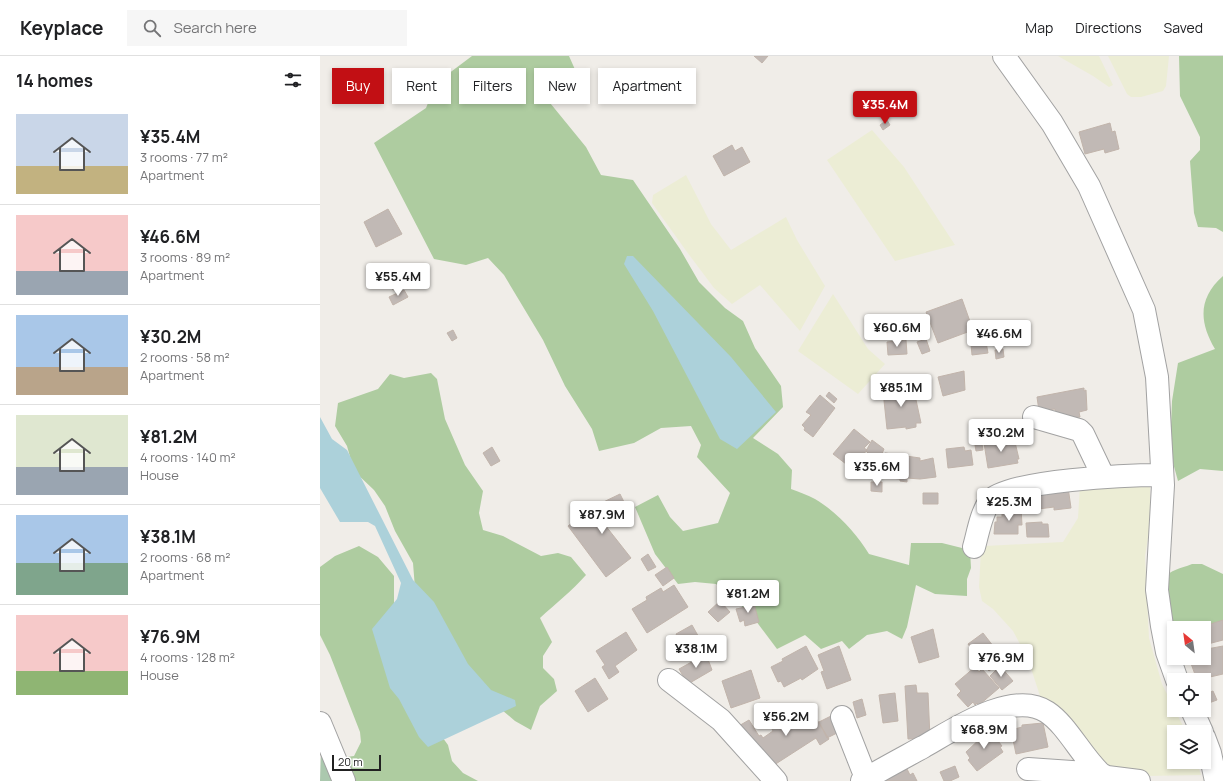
<!DOCTYPE html>
<meta charset="utf-8">
<style>
:root{--surface:#fff;--page:#f6f6f6;--text:#202124;--muted:#757577;--line:#e0e0e0;--accent:#c20f14}
body{margin:0;font-family:Manrope,sans-serif;background:var(--page);color:var(--text);height:100vh;display:flex;flex-direction:column;font-size:15px;white-space:nowrap}
*{box-sizing:border-box;margin:0}
p{font-size:13px;color:var(--muted)}
.icon{flex:none;width:22px;height:22px;fill:none;stroke:currentColor;stroke-width:2;stroke-linecap:round;stroke-linejoin:round}
.map{position:relative;flex:1;overflow:hidden}
.drawer{display:flex;flex-direction:column;background:var(--surface);width:320px}
.drawer>*{flex:none}
.guide{position:absolute;left:12px;top:12px;width:380px;height:36px;display:flex;gap:8px}
.needle{width:26px;rotate:331deg}
.tools{position:absolute;left:847px;top:565px;display:grid;gap:8px}
.tools a{display:grid;place-items:center;width:44px;height:44px;border-radius:0px;background:var(--surface);box-shadow:0 2px 6px #0003;font-size:20px}
.scale{position:absolute;left:12px;bottom:10px;width:49px;box-sizing:border-box;padding-left:4px;border:2px solid #212121;border-top:0;font-size:11px;line-height:14px;white-space:nowrap;color:#212121;-webkit-text-stroke:3px #fff;paint-order:stroke}
.price{position:absolute;translate:-50% -34px;padding:0 9px;border-radius:4px;background:#fff;color:#222;font-size:13px;line-height:26px;filter:drop-shadow(0 1px 2px #0008)}
.price::after{content:'';position:absolute;left:50%;top:24px;width:12px;height:9px;margin-left:-6px;background:inherit;clip-path:polygon(0 0,100% 0,50% 100%)}
.price.active{background:var(--accent);color:#fff}
ul{padding:0;list-style:none}
li{display:flex;align-items:center;gap:12px;height:100px;padding:0 16px}
li+li{border-top:1px solid var(--line)}
li span{display:grid;place-items:center;flex:none;width:112px;height:80px;border-radius:0px;color:#555}
li>.icon{margin-inline-start:auto}
span .icon{width:48px;height:48px;fill:#fffc;stroke-width:1}
li b{font-size:17px}
h2{display:flex;justify-content:space-between;align-items:center;height:48px;padding:0 16px;font-size:17px}
.tag{padding:0 14px;border-radius:0px;background:var(--surface);box-shadow:0 2px 6px #0003;font-size:14px;line-height:36px}
.tag.active{background:var(--accent);color:#fff}
header{display:flex;align-items:center;gap:24px;box-sizing:border-box;height:56px;padding:0 20px;background:var(--surface);border-bottom:1px solid var(--line)}
header strong{font-size:19px}
nav{display:flex;gap:22px;margin-inline-start:auto;font-size:14px}
.search{width:280px;height:36px;background:var(--page);display:flex;align-items:center;gap:10px;box-sizing:border-box;padding:0 14px;border-radius:0px;color:var(--muted);font-size:15px}
main{display:flex;flex:1;min-height:0}
.map>svg:first-child{display:block}
</style>
<header>
<strong>Keyplace</strong>
<div class="search"><svg class="icon" aria-label="search" viewBox="0 0 24 24"><circle cx="10" cy="10" r="6"/><path d="M15 15l6 6"/></svg>Search here</div>
<nav><a>Map</a><a>Directions</a><a>Saved</a></nav>
</header>
<main>
<section class="drawer">
<h2>14 homes<svg class="icon" aria-label="filters" viewBox="0 0 24 24"><path d="M4 7h16M4 17h16"/><circle cx="9" cy="7" r="2"/><circle cx="15" cy="17" r="2"/></svg></h2>
<ul>
<li><span style="background:linear-gradient(#c9d6e8 65%,#c2b280 0)"><svg class="icon" aria-label="home" viewBox="0 0 24 24"><path d="M3 11l9-7 9 7M6 9v11h12V9"/></svg></span><div><b>¥35.4M</b><p>3 rooms · 77 m²</p><p>Apartment</p></div></li>
<li><span style="background:linear-gradient(#f6c9c9 70%,#9aa5b1 0)"><svg class="icon" aria-label="home" viewBox="0 0 24 24"><path d="M3 11l9-7 9 7M6 9v11h12V9"/></svg></span><div><b>¥46.6M</b><p>3 rooms · 89 m²</p><p>Apartment</p></div></li>
<li><span style="background:linear-gradient(#a9c7e8 65%,#b9a48a 0)"><svg class="icon" aria-label="home" viewBox="0 0 24 24"><path d="M3 11l9-7 9 7M6 9v11h12V9"/></svg></span><div><b>¥30.2M</b><p>2 rooms · 58 m²</p><p>Apartment</p></div></li>
<li><span style="background:linear-gradient(#dfe7d0 65%,#9aa5b1 0)"><svg class="icon" aria-label="home" viewBox="0 0 24 24"><path d="M3 11l9-7 9 7M6 9v11h12V9"/></svg></span><div><b>¥81.2M</b><p>4 rooms · 140 m²</p><p>House</p></div></li>
<li><span style="background:linear-gradient(#a9c7e8 60%,#7fa58c 0)"><svg class="icon" aria-label="home" viewBox="0 0 24 24"><path d="M3 11l9-7 9 7M6 9v11h12V9"/></svg></span><div><b>¥38.1M</b><p>2 rooms · 68 m²</p><p>Apartment</p></div></li>
<li><span style="background:linear-gradient(#f6c9c9 70%,#8fb573 0)"><svg class="icon" aria-label="home" viewBox="0 0 24 24"><path d="M3 11l9-7 9 7M6 9v11h12V9"/></svg></span><div><b>¥76.9M</b><p>4 rooms · 128 m²</p><p>House</p></div></li>
</ul>
</section>
<div class="map">
<svg width="903" height="725" viewBox="0 0 903 725">
<rect width="100%" height="100%" fill="#f0ede8"/>
<path fill="#ecedd5" d="M738,0H779L793,29L789,31L773,20Z
M788,0H849L846,30L843,35L821,41H811L807,38Z
M552,74L584,111L635,189L575,205L507,104Z
M366,119L391,168L411,194L466,161L477,184L505,230L480,275L440,229L412,248L394,232L367,196L332,147L333,139Z
M513,238L548,293L565,308L538,338L478,295Z
M830,427V470L825,500L829,582L842,628L866,676H854V706H877L881,719L825,720L787,715L720,640L708,603L693,575L673,553L662,545L659,531L661,494L665,490L743,486L758,462L760,429Z"/>
<path fill="#aecca0" d="M152,0H249L257,18L226,42L266,91L281,119L313,124L360,193L379,226L405,252L423,265L435,292L461,330L463,351L433,382L458,398L472,414L471,433C479,436 488,439 495,443C517,456 536,477 549,498L589,509L591,487H622L650,494L651,512L647,523V540L615,538L596,529L587,571L582,583L567,575L547,579L529,593L522,585L501,593L485,579L457,593L430,557L396,528L375,526L358,528L335,498L315,451L338,439L350,461L363,475L398,467L410,437L377,401L381,389L371,370L341,372L314,387L279,395L272,373L245,330L223,284L184,219L168,202L146,209L114,203L54,87L106,52L116,27Z
M859,0H903V176L896,172L878,171L874,157L870,105L880,94V81L860,40Z
M903,220V415L880,413L858,425L850,396L852,345L858,307L895,293C879,266 878,242 903,220Z
M111,317L117,323L125,363L145,409L163,435L159,457L163,474L183,480L221,500L238,497L251,501L266,519C252,535 235,548 220,562L232,586L223,600V612L234,623L237,635L220,650L211,674L195,665L176,649L96,545L93,507L75,475L65,450L54,434L34,415L27,390L15,370L18,347L58,333L70,318L84,322Z
M39,490L58,501L74,520V561L112,667L128,689L132,705L143,717L158,725H27L18,702L34,700L41,686L40,676L10,599L0,579V511L15,500Z
M872,508H882L903,518V570H891L882,567L872,572H854V582L843,523C851,513 860,513 872,508Z"/>
<path fill="#abc8ae" d="M1,697L14,725H0Z"/>
<path fill="#acd1da" d="M307,200H313L411,301L456,356L417,393L400,383L333,255L304,208Z
M0,361L12,383L27,394L93,524L114,546L148,608L171,634L195,644L196,650L108,691L99,681L79,643L70,632L52,573L77,543L81,527L55,470L48,466H20L0,432Z"/>
<path fill="#c1b9b5" stroke="#c1b4ab" d="M434,0H448L442,7Z
M567,64L570,69L563,74L560,69Z
M790,67L792,76L795,75L799,93L785,97L784,93L765,98L759,76Z
M412,89L415,95L422,91L430,106L404,120L393,100Z
M68,153L82,178L56,191L44,166Z
M68,210L69,212L73,210L77,219L64,226L59,214Z
M78,220L83,229L73,234L69,225Z
M84,234L88,241L73,249L69,241Z
M642,243L653,274L618,287L606,256Z
M133,274L137,282L132,285L127,277Z
M606,283L610,295L602,298L597,286Z
M586,284L587,298L568,299L567,286Z
M666,286L668,297L652,299L651,288Z
M683,293L684,301L676,303L675,294Z
M644,315L645,334L623,340L618,321Z
M593,330L601,367H596V371L586,373V371L567,373L563,335Z
M764,332V335L766,334L767,354L759,356L760,361L736,364L735,353L719,355L717,341Z
M509,336L517,343L514,347L506,340Z
M500,339L515,352L493,381L484,374L485,372L482,369L491,359L486,356Z
M534,373L550,386L544,392L547,394L542,400L540,399L530,411L513,398Z
M694,382L699,403H697L698,407L668,412L664,387Z
M552,384L564,393L558,407L546,395Z
M662,388L663,394L656,395L655,389Z
M172,391L180,405L171,410L163,397Z
M644,391L645,395L651,394L653,409L628,412L626,393Z
M565,397L600,402V405L613,402L616,421L600,423L587,422V426L580,425V423L563,421L564,418H562Z
M551,426H562V436L551,435Z
M748,431L751,452L734,454V451L703,455L701,439Z
M603,437H618V448H603Z
M300,438L307,452L298,457L299,460L283,468L285,469L311,502L286,521L248,470L271,452Z
M682,452H701L702,469H698V478H674L675,466H677V461H682Z
M722,466V468H728L729,481H707L706,467Z
M328,498L336,511L328,515L321,503Z
M347,511L354,522L343,530L335,519Z
M354,529L368,551L327,577L312,553L327,544L326,541L341,532L343,536Z
M433,544L439,566L425,570L424,564L420,566L416,553L426,551L425,546Z
M400,545L410,556L398,566L388,556Z
M903,564V584L884,589V572H878Z
M372,569L386,594L369,603L356,578Z
M613,573L619,601L599,607L591,581Z
M306,576L317,594L295,610L299,616L289,623L282,611L285,609L276,595Z
M663,577L684,604L669,615L655,600L656,599L648,588Z
M486,590L498,613L482,624L481,622L464,631L461,625L458,626L451,611L463,605L462,603Z
M519,590L531,624L507,633L501,616L504,615L498,599Z
M903,590V618L877,624L869,602H884V596L888,595L887,593Z
M386,598L392,614L368,628L359,613Z
M680,610L693,625L682,634L670,620Z
M655,611L659,616L662,613L679,632L659,649L657,647L655,649L653,646L648,651L637,639L641,635L635,628Z
M431,614L440,642L411,652L402,625Z
M275,622L288,643L268,656L255,635Z
M596,629L597,637H608L610,682L588,683L585,630Z
M893,635L897,644L886,648L884,639Z
M575,637L578,665L563,667L559,639Z
M542,643L546,659L537,662L533,646Z
M489,651L509,683L500,689L496,682L451,711L417,671L429,664L439,680L441,679L443,682L453,675L452,673Z
M515,658L523,674L507,682L499,666Z
M723,667L728,691L696,698L691,674L702,671V669Z
M667,671L682,690L680,691L683,696L657,715L648,704L650,702L646,696L665,678L662,675Z
M635,710L639,721L630,725H624L620,716Z
M587,713L590,719L593,717L597,725H559Z"/>
<g fill="none" stroke-linecap="round" stroke-linejoin="round">
<defs>
<path id="minor" d="M684,0L732,67L769,130L824,254L837,321L843,429L837,534L842,570L847,596L857,624
M714,361L759,374L763,378L783,420
M654,491C658,477 661,457 670,445C686,424 813,419 842,419
M349,624L401,664L456,725
M872,654L882,676
M522,661L546,722
M0,667L24,725
M884,681L890,697L896,725
M708,713L781,718
M542,725C562,713 583,702 603,691C633,674 693,633 727,656C747,669 762,701 781,718L787,721L819,725"/>
</defs>
<use href="#minor" stroke="#a2a2a2" stroke-width="24"/>
<use href="#minor" stroke="#fff" stroke-width="22"/>
</g>
</svg>
<div class="tools">
<a><svg class="needle" viewBox="-14 -14 28 28"><path d="M0-13l5 13h-10z" fill="#e53935"/><path d="M0 13l5-13h-10z" fill="#757577"/></svg></a>
<a><svg class="icon" aria-label="locate" viewBox="0 0 24 24"><circle cx="12" cy="12" r="6"/><path d="M12 2v4M12 18v4M2 12h4M18 12h4"/></svg></a>
<a><svg class="icon" aria-label="layers" viewBox="0 0 24 24"><path d="M12 4l9 5-9 5-9-5zM3 14l9 5 9-5"/></svg></a>
</div>
<div class="scale">20 m</div>
<b class="price active" style="left:565px;top:69px">¥35.4M</b>
<b class="price" style="left:78px;top:241px">¥55.4M</b>
<b class="price" style="left:577px;top:292px">¥60.6M</b>
<b class="price" style="left:679px;top:298px">¥46.6M</b>
<b class="price" style="left:581px;top:352px">¥85.1M</b>
<b class="price" style="left:681px;top:397px">¥30.2M</b>
<b class="price" style="left:557px;top:431px">¥35.6M</b>
<b class="price" style="left:689px;top:466px">¥25.3M</b>
<b class="price" style="left:282px;top:479px">¥87.9M</b>
<b class="price" style="left:428px;top:558px">¥81.2M</b>
<b class="price" style="left:376px;top:613px">¥38.1M</b>
<b class="price" style="left:681px;top:622px">¥76.9M</b>
<b class="price" style="left:466px;top:681px">¥56.2M</b>
<b class="price" style="left:664px;top:694px">¥68.9M</b>
<div class="guide">
<a class="tag active">Buy</a>
<a class="tag">Rent</a>
<a class="tag">Filters</a>
<a class="tag">New</a>
<a class="tag">Apartment</a>
</div>
</div>
</main>
